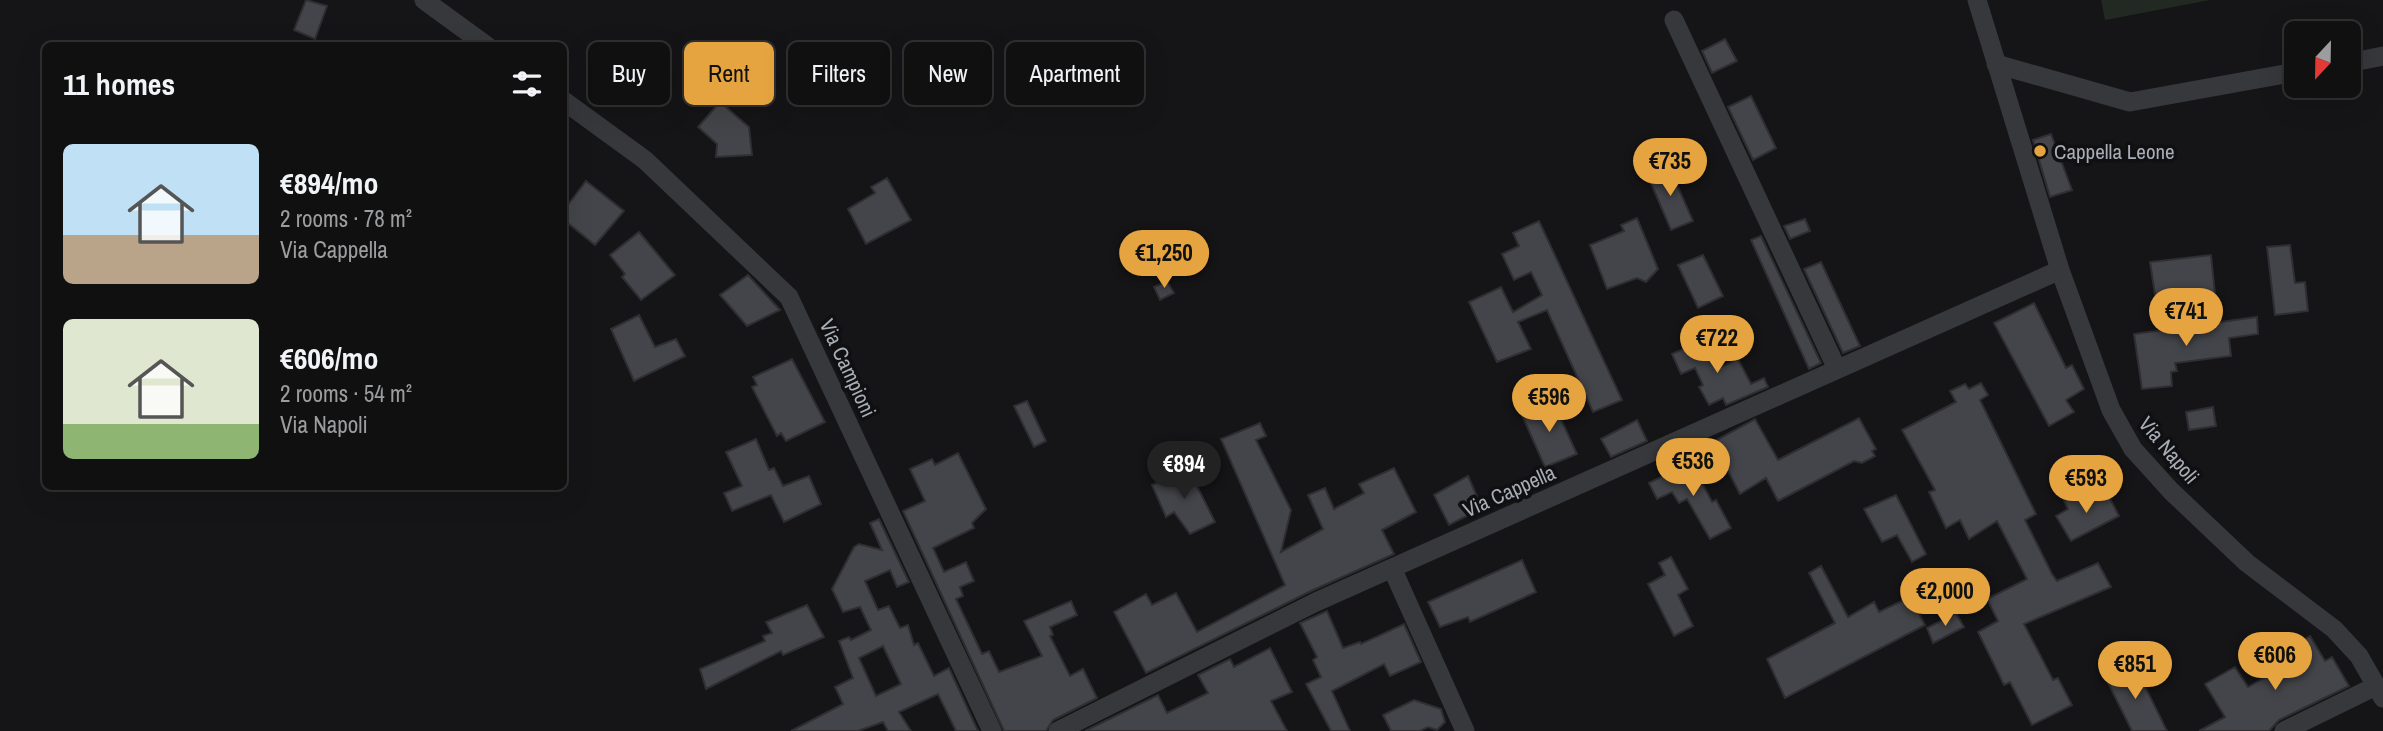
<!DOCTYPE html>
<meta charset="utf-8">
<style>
:root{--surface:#101011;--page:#19191a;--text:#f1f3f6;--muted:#9c9d9f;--line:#303031;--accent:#e5a43f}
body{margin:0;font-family:"Archivo Narrow",sans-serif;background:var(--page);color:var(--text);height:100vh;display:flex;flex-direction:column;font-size:26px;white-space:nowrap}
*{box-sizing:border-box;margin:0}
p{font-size:23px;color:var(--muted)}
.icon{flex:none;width:38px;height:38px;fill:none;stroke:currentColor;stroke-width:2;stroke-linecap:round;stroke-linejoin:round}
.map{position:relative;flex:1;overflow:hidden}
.side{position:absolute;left:42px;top:42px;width:525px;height:448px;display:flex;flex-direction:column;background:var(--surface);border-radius:10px;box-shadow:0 7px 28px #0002,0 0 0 2px var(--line)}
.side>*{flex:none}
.hud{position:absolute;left:588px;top:42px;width:665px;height:63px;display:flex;gap:14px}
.needle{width:46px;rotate:202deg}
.buttons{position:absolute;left:2284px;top:21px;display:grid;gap:14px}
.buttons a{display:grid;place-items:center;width:77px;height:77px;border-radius:10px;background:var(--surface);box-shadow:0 7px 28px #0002,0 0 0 2px var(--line);font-size:35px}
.price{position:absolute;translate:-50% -60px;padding:0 16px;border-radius:24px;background:var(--accent);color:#111;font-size:23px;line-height:46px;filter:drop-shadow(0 2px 4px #0008)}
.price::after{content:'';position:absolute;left:50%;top:42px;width:21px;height:16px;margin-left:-10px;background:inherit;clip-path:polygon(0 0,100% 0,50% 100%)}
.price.active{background:#222;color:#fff}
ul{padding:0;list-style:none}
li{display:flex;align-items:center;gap:21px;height:175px;padding:0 21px}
li span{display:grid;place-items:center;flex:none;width:196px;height:140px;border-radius:10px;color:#555}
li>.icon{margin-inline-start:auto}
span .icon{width:84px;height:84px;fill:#fffc;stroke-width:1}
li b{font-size:30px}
h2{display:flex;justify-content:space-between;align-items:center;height:84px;padding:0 21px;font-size:30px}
.chip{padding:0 24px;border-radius:10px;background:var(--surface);box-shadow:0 7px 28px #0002,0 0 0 2px var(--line);font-size:24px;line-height:63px}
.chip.active{background:var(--accent);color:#111}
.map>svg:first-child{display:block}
</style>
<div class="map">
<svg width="2383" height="731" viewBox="0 0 2383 731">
<rect width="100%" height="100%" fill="#151517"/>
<path fill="#222922" d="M2101,0H2210L2105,20Z"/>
<path fill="#44454a" stroke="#2f2f33" stroke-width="2" fill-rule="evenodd" d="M306,0L327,6L315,39L294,30Z
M1725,39L1737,61L1712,73L1702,51Z
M1751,96L1776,148L1753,160L1728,107Z
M720,102L749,127L752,155L716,157L717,144L698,127Z
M2051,134L2072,190L2050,197L2033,140Z
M1665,166L1670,169L1693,221L1671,230L1647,174Z
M887,178L911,220L866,244L848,209L875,193L871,187Z
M586,181L624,211L595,245L564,220V210Z
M1637,218L1658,269L1646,282L1637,278L1607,289L1590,245L1624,231L1621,225Z
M1805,219L1810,231L1790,239L1784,226Z
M1539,221L1622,400L1593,412L1547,310L1518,322L1531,349L1497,362L1469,302L1501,287L1513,312L1542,295L1531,272L1514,280L1502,254L1519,246L1513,233Z
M639,232L675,275L641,300L622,277L625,274L610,255Z
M1761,236L1821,363L1809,369L1751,240Z
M2290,245L2295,283L2305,282L2308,311L2275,315L2267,247Z
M1703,255L1723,296L1698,308L1678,265Z
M2211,255L2215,294L2156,301L2150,262Z
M1821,262L1860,346L1843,353L1804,269Z
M748,275L780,310L747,326L720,295Z
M1167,281L1174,293L1160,300L1154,287Z
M2034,303L2066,368L2072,365L2084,389L2066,400L2074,412L2049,426L1994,323Z
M639,315L655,347L676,339L685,356L634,381L611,329Z
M2257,317L2258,334L2229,338L2231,356L2175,363L2177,371L2171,372L2172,386L2142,389L2134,334Z
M1705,339L1719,368L1738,359L1751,384L1764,378L1768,387L1726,405L1723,398L1709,405L1699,387L1703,385L1695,368L1681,374L1672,354Z
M792,359L825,422L786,441L781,433L777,436L752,387L757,385L753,377Z
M1981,383L1988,395L1980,400L2036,514L2025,520L2052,574L2057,581L2098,563L2111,587L2024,624L2053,680L2058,678L2072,705L2032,725L2010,682L2004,685L1978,632L1998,621L1987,599L2027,579L1997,521L1969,539L1960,520L1946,528L1929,492L1935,490L1902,430L1956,402L1950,391L1965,384L1969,389Z
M1552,400L1577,454L1545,467L1521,413Z
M1027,401L1046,441L1034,447L1014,406Z
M2213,407L2216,426L2189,430L2186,412Z
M1859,418L1876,449L1872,451L1875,456L1862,463L1854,461L1778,501L1766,478L1740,494L1713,442L1755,419L1778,460Z
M1637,420L1647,441L1611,457L1601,439Z
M1260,423L1266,436L1256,440L1291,510L1281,552L1323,529L1308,495L1325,488L1334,509L1364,493L1359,484L1394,468L1416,512L1382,530L1394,554L1311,591L1146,673L1114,612L1146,594L1152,605L1176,593L1197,632L1285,585L1221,439Z
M756,439L769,470L774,468L783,486L809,476L821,504L784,522L771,495L732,511L724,493L742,486L726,452Z
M958,453L986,509L972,523L974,528L933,548L944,572L966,562L974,581L960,587L963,596L956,599L982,654L989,651L999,672L1042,656L1024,621L1071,601L1077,615L1050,627L1053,635L1050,636L1070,676L1083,669L1097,698L1053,720L1046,731H1004L903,511L925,501L910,469L932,459L935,465Z
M1691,462L1712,502L1716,500L1731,528L1710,539L1687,499L1679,503L1672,492L1657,499L1649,483Z
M1188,468L1215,522L1190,534L1174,512L1166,517L1152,485Z
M1468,476L1482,508L1449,525L1434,495Z
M2106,491L2119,516L2071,541L2056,516L2068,509L2064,501L2079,494L2084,502Z
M1896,495L1926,554L1912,562L1897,535L1882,542L1864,509Z
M879,519L909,582L897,587L890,570L865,581L878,610L889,606L900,628L908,625L914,645L918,643L934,676L949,668L978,731H956L938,694L899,712L911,731H888L883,722L858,731H791L843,704L835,687L853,678L839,641L849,637L851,640L871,630L860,607L843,612L832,589L854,547L859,544L882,550L870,523ZM883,646L901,684L876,696L859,658Z
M1671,557L1688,589L1678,595L1693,626L1674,636L1648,584L1665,575L1659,563Z
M1522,560L1536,592L1470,622L1468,617L1440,627L1428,602Z
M1821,566L1848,617L1874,602L1879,612L1910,597L1925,625L1785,698L1767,659L1835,623L1809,573Z
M807,605L824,637L783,655L781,651L706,689L700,669L765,641L763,636L772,633L766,622Z
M1327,611L1343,648L1360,642L1361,644L1404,624L1421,662L1390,676L1384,664L1332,691L1350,731H1331L1306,684L1321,677L1313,660L1317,657L1300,623Z
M1956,613L1964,627L1933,643L1927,628Z
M2310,636L2325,661L2332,657L2349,686L2279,720L2269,731H2199L2225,717L2205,684L2235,667L2248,687L2302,656L2295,645Z
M1270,648L1292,692L1271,701L1287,731H1085L1158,695L1167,713L1208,693L1198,675L1230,659L1234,667Z
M2134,664L2167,731H2132L2106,679Z
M1414,700L1441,709L1445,722L1437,730L1428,727L1420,731H1391L1383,715Z"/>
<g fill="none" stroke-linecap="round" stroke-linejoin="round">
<path stroke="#36383c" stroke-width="19" d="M424,0L487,46
M1977,0L2060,270L2111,410L2133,449L2171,491L2247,563L2334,629L2359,656L2383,698
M1674,20L1837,369
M2348,63L2383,56
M1996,64L2130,102L2296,72
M564,101L645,160L789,297L992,731
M1392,568L1465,731
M1058,731L1316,602L2060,270
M2284,731L2376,686"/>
</g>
<circle fill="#e5a43f" stroke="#101012" stroke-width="2.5" cx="2040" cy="151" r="7"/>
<g text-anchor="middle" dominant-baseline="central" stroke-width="7" stroke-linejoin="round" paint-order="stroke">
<g font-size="21" fill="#a8adb6" stroke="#101012" text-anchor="start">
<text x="2054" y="151">Cappella Leone</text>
</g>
<g font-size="21" fill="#a8adb6" stroke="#101012">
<text transform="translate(848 368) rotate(65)">Via Campioni</text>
<text transform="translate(2169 450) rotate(50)">Via Napoli</text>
<text transform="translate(1509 491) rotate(-24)">Via Cappella</text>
</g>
</g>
</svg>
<div class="buttons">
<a><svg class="needle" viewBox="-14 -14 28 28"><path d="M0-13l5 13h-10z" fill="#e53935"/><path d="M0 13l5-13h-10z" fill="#9c9d9f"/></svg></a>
</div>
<b class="price" style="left:1670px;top:198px">€735</b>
<b class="price" style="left:1164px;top:290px">€1,250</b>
<b class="price" style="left:2186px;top:348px">€741</b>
<b class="price" style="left:1717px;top:375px">€722</b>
<b class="price" style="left:1549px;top:434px">€596</b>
<b class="price" style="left:1693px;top:498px">€536</b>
<b class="price active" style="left:1184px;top:501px">€894</b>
<b class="price" style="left:2086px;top:515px">€593</b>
<b class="price" style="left:1945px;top:628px">€2,000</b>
<b class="price" style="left:2275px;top:692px">€606</b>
<b class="price" style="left:2135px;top:701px">€851</b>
<div class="hud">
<a class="chip">Buy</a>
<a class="chip active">Rent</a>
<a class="chip">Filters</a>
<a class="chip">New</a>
<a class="chip">Apartment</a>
</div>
<section class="side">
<h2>11 homes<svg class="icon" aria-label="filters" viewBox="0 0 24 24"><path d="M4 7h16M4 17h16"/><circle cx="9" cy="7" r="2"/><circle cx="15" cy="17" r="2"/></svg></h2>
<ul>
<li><span style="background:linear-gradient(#bfe0f5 65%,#b9a48a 0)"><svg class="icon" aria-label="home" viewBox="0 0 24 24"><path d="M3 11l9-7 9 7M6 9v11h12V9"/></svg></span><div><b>€894/mo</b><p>2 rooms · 78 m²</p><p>Via Cappella</p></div></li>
<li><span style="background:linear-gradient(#dfe7d0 75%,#8fb573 0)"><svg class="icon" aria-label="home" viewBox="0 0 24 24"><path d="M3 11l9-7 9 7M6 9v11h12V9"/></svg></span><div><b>€606/mo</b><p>2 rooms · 54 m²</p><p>Via Napoli</p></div></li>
</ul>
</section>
</div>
